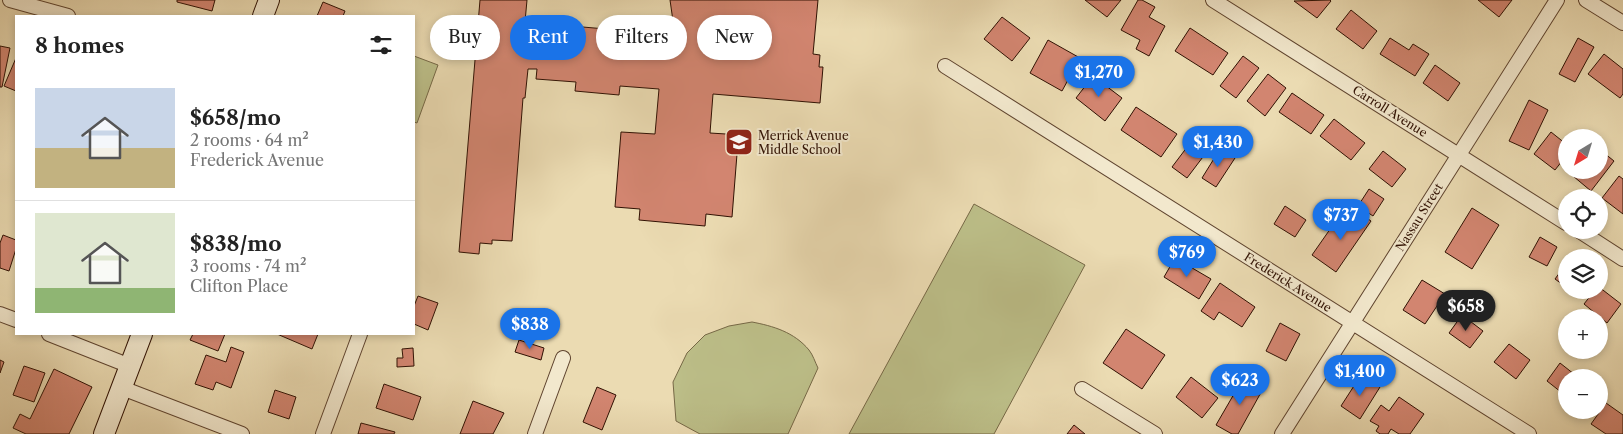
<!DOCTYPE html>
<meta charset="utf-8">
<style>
:root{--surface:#fff;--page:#f2f2f2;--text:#222;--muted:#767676;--line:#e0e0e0;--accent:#1a73e8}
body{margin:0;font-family:"Libre Caslon Text",serif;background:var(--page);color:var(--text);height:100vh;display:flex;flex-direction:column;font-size:19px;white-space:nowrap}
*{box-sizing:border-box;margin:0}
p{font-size:16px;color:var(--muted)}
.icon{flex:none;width:28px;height:28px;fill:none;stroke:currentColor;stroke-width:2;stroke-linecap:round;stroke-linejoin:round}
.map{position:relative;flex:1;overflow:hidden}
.panel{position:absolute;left:15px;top:15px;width:400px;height:320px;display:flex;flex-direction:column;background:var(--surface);border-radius:0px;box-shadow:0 2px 8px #0003}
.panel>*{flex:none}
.banner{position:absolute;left:430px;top:15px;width:475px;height:45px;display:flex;gap:10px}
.needle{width:32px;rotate:218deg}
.fabs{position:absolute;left:1558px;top:129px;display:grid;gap:10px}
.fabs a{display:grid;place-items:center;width:50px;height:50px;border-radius:50%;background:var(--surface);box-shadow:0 2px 8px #0003;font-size:25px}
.price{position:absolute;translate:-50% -42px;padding:0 11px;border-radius:18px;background:var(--accent);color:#fff;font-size:16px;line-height:32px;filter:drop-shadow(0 1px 2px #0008)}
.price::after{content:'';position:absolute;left:50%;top:30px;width:15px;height:11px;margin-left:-8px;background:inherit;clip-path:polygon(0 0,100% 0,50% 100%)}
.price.active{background:#222;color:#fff}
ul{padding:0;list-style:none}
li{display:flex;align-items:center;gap:15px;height:125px;padding:0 20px}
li+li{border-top:1px solid var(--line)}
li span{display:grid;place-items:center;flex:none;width:140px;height:100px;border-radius:0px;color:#555}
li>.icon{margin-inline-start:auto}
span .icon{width:60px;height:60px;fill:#fffc;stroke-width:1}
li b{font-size:21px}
h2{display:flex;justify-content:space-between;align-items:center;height:60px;padding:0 20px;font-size:21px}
.chip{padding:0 18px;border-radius:22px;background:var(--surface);box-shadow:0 2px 8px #0003;font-size:18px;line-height:45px}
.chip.active{background:var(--accent);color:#fff}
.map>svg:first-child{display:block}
</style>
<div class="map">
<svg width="1623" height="434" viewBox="0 0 1623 434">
<rect width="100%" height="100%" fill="#ebdbb2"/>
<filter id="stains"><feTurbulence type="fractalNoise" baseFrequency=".004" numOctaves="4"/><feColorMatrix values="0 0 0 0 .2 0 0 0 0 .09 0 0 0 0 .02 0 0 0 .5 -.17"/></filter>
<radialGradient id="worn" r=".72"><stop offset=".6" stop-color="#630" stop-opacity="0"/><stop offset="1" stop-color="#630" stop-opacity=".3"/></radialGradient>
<path fill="#bcbe88" stroke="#766846" d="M414,56L438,65L417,123L414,122Z
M974,204L1085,265L994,434H849Z
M752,322C773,326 794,332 809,350C813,355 815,362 818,368L788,434H700L676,421L673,382L687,353L705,335L729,326Z"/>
<path fill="#d28570" stroke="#301103" d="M177,0H215L212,11L177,2Z
M480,0H527L525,22L675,35L670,0H818L813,54L820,55L819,67H823L820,103L713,94L710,133L742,135L740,155L737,154L732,217L706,214L705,226L639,220L640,209L615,207L621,132L655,134L659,89L620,86L619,95L575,91L576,82L536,79L537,69H528L525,98H523L512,241L492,240V244L480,243L479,254L459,252Z
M1085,0H1121L1107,17Z
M1138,0H1142L1155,7L1149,17L1165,26L1149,56L1136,49L1140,40L1121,30Z
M1330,0L1331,1L1317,18L1294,1Z
M1478,0H1512L1499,17Z
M323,2L345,11L343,16H317Z
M1351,10L1377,31L1363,49L1336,29Z
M1002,17L1030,38L1012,61L984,39Z
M1190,28L1228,53L1213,75L1175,51Z
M1390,38L1409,50L1413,44L1429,54L1415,76L1380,54Z
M1578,38L1594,47L1575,82L1559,74Z
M1048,40L1080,58L1062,91L1030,73Z
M0,46L10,48L2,87H0Z
M1604,54L1623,69V94L1620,98L1588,74Z
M1243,56L1259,68L1236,98L1220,86Z
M16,58V91L4,86Z
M1435,65L1460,83L1448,101L1423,83Z
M1268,74L1286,88L1265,116L1247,101Z
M1093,76L1122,98L1105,121L1076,98Z
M1292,93L1324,115L1311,134L1279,112Z
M1529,100L1548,110L1529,150L1509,141Z
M1136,107L1177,134L1161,157L1121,130Z
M1334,119L1365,143L1351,160L1320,136Z
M1200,130L1215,141L1187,178L1172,167Z
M1551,132L1566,144V156L1555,170L1534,154Z
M1220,149L1235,158L1216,187L1202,178Z
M1599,149L1614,161L1591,191L1573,176L1578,170H1599Z
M1383,151L1406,169L1392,187L1369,169Z
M1619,176L1623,179V214L1602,198Z
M1369,189L1384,199L1373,216L1358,206Z
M1285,206L1306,220L1295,237L1274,224Z
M1472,208L1499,225L1472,269L1445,252Z
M1355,210L1371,221L1336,272L1312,255L1333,225L1340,231Z
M3,235L16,240V249L9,271L0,268V243Z
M1540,237L1557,247L1547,266L1529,257Z
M1175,258L1211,279L1199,299L1164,277Z
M1566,264V287L1555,279Z
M1422,280L1445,294L1425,324L1403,310Z
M1220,283L1255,307L1242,327L1219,312L1214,320L1201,311Z
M1599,287L1621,304L1607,323L1584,304L1595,290H1599Z
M418,296L438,303L428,330L414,324V306Z
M1462,315L1483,331L1470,348L1449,333Z
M1280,323L1300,334L1286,361L1266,351Z
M1126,329L1165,355L1142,389L1103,363Z
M193,334H225L218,351L190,340Z
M277,334H318L312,349Z
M519,340L544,348L541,360L515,352Z
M1509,344L1530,360L1516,379L1494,362Z
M231,347L244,352L231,388L216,382L213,390L195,384L206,355L226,362Z
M413,348L414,366L397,367V358H403L402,349Z
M0,360L4,362L0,373Z
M1560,363L1579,378H1566V396L1547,381Z
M24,366L45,373L34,402L13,395Z
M54,369L92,387L69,434H26L13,428L20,414L30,419Z
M1245,375L1264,387L1238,434H1232L1216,425Z
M1361,375L1380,387L1360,419L1341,406Z
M1191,377L1218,398L1202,418L1176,397Z
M384,384L421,397L413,420L376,408Z
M597,387L616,395L602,430L583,422Z
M275,390L296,397L289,419L268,412Z
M1399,397L1424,414L1410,434H1399L1391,429L1388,434H1380L1376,431L1379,426L1370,421L1381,405L1389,411Z
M473,401L504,413L493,434H460Z
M1606,403L1623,415V434H1606L1591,424Z
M361,423L395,432L394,434H358Z
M1074,425L1085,434H1067Z"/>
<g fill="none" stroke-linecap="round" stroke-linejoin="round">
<defs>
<path id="street" d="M10,0L68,16
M1213,0L1566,223
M1586,0L1623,23
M945,66L1529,434
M1578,230L1623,259
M0,314L16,320
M49,334L130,366
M122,388L242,434
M1082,389L1155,434
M323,434L360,334
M535,434L563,358
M1282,434L1557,0"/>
<path id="secondary" d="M263,16L269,0
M104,434L142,334"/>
</defs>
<use href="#street" stroke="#5f442f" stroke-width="16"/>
<use href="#secondary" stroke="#301103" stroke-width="22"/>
<use href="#street" stroke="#f2e8cd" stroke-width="14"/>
<use href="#secondary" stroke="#f2e8cd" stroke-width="20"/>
</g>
<defs>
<symbol id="school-square" viewBox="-11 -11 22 22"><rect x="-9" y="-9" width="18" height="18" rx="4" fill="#8f2418" stroke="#f2e8cd"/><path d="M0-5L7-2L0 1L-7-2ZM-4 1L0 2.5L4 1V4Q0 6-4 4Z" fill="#fff"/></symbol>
</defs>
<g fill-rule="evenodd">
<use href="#school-square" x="723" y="126" width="32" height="32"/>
</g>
<g text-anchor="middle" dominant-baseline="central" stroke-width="4" stroke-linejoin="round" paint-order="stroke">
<g font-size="12" fill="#301103" stroke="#f2e8cd">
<text transform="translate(1390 111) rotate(32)">Carroll Avenue</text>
<text transform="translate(1419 217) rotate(-58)">Nassau Street</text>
<text transform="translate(1288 282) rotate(32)">Frederick Avenue</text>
</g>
<g font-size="12" fill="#301103" stroke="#f2e8cd" text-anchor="start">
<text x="758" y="135">Merrick Avenue<tspan x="758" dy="14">Middle School</tspan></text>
</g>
</g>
<rect width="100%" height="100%" filter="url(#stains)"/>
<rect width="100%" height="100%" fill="url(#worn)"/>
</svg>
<div class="fabs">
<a><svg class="needle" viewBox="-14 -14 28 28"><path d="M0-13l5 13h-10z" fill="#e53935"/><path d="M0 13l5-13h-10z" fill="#767676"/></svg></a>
<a><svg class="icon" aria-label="locate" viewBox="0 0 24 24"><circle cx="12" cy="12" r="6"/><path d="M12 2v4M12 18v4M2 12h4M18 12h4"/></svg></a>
<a><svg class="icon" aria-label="layers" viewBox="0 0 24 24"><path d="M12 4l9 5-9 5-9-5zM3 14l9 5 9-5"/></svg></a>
<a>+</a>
<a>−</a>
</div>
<b class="price" style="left:1099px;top:98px">$1,270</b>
<b class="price" style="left:1218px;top:168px">$1,430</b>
<b class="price" style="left:1341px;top:241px">$737</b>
<b class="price" style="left:1187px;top:278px">$769</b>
<b class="price active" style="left:1466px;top:332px">$658</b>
<b class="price" style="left:530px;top:350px">$838</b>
<b class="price" style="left:1360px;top:397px">$1,400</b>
<b class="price" style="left:1240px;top:406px">$623</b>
<div class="banner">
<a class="chip">Buy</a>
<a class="chip active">Rent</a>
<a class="chip">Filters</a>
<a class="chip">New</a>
</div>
<section class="panel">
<h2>8 homes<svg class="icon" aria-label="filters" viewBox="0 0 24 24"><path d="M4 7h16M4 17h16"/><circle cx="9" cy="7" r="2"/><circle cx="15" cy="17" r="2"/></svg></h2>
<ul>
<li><span style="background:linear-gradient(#c9d6e8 60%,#c2b280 0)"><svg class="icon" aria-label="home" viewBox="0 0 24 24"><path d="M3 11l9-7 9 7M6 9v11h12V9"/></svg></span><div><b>$658/mo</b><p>2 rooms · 64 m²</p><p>Frederick Avenue</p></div></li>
<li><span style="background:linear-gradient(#dfe7d0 75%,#8fb573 0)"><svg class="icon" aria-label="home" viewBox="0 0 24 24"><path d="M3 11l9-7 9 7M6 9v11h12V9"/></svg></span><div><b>$838/mo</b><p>3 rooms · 74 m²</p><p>Clifton Place</p></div></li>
</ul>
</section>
</div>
